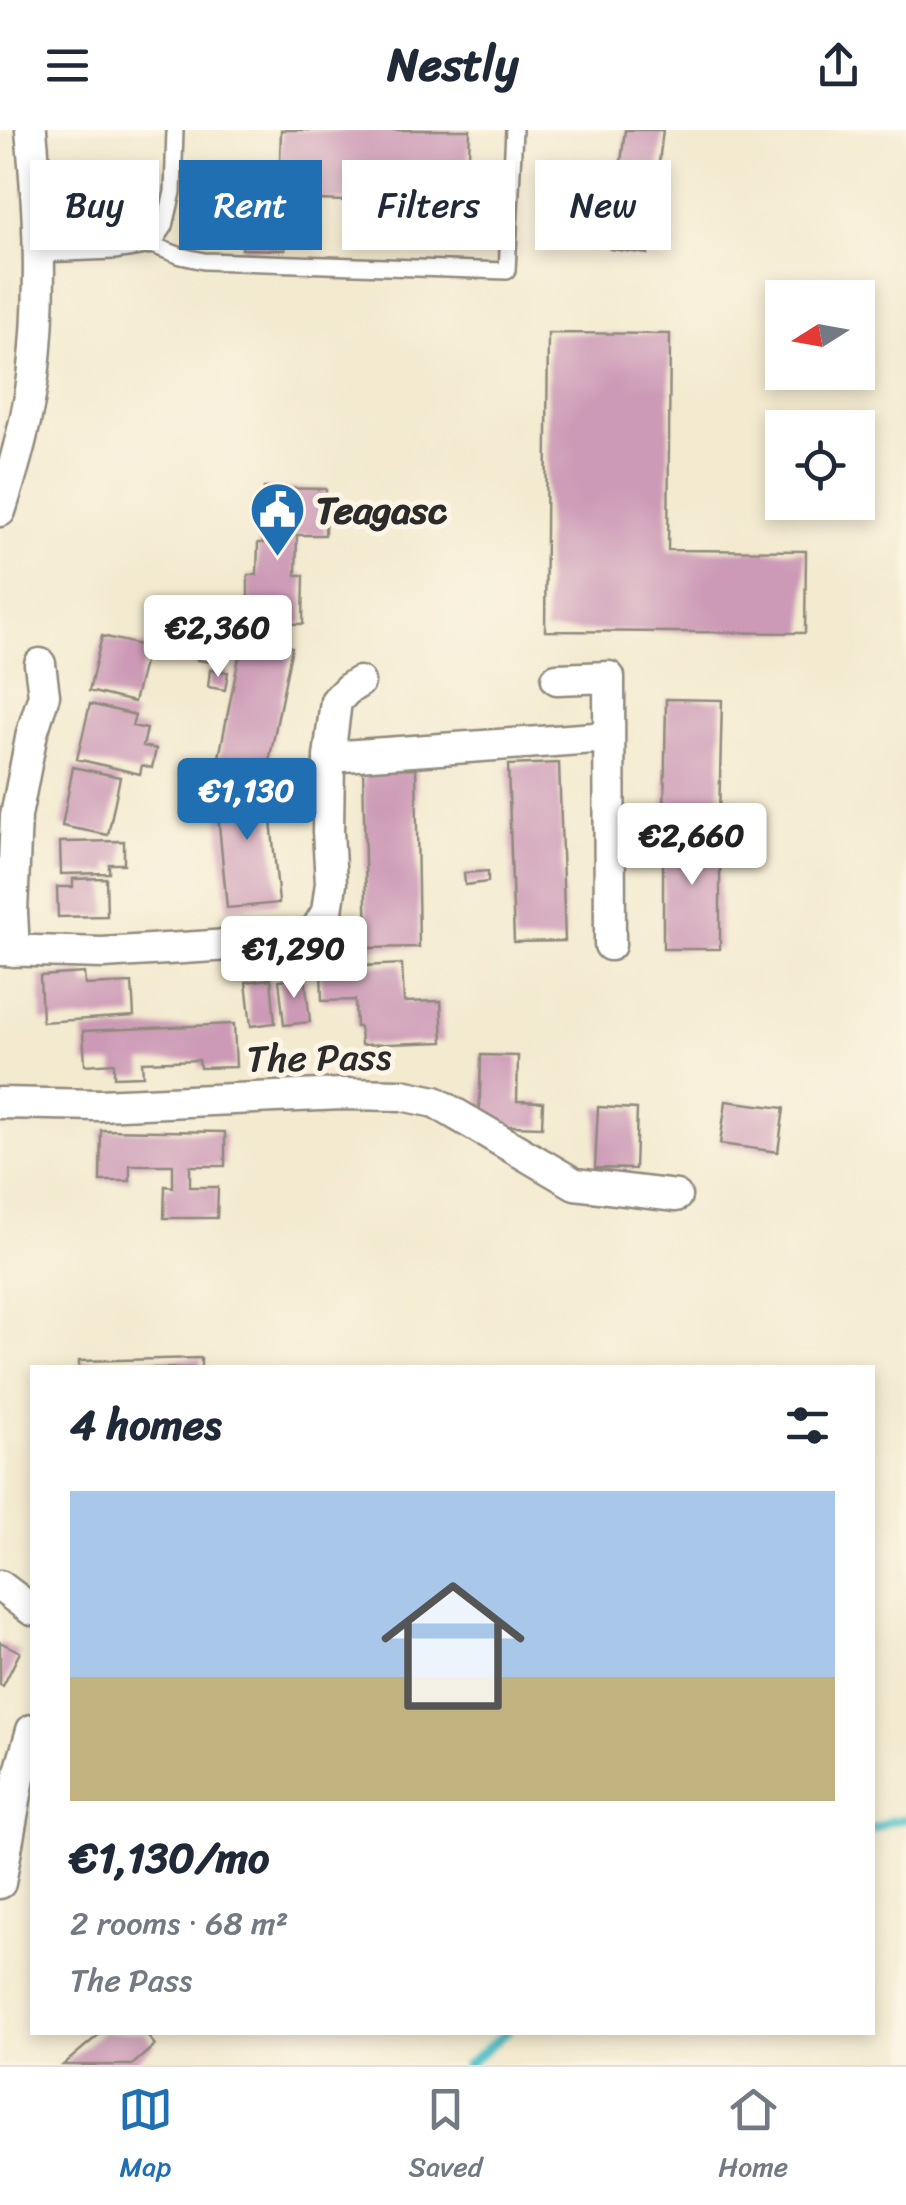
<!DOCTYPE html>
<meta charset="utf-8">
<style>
:root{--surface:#fff;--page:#f2f2f3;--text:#1f2937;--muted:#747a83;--line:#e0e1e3;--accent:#1f6fb2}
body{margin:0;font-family:Sriracha,sans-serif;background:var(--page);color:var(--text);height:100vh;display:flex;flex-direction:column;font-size:38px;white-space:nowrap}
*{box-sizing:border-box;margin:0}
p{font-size:32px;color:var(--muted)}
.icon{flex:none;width:55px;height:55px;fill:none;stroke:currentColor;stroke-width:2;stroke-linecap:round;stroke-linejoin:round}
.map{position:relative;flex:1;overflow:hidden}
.sheet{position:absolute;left:30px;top:1235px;width:845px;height:670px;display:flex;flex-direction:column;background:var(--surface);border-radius:0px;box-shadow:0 5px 15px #0003}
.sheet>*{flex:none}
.guide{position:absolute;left:30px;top:30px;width:848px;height:90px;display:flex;gap:20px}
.needle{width:65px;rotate:259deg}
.tools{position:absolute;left:765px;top:150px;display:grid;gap:20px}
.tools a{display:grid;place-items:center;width:110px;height:110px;border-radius:0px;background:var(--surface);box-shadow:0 5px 15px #0003;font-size:50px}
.price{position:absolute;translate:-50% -85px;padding:0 22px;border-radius:10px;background:#fff;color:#222;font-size:32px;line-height:65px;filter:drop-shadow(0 2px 5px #0008)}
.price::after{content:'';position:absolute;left:50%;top:60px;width:30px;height:22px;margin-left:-15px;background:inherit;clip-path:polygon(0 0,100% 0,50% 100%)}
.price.active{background:var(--accent);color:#fff}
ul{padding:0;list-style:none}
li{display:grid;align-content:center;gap:20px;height:530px;padding:0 40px}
li span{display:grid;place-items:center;height:310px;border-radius:0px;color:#555}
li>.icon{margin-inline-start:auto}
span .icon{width:180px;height:180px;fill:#fffc;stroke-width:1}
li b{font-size:42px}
h2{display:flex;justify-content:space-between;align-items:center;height:120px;padding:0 40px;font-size:42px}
.pill{padding:0 35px;border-radius:0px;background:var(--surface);box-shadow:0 5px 15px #0003;font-size:35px;line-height:90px}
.pill.active{background:var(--accent);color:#fff}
header{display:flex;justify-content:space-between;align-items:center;height:130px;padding:0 40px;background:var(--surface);font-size:45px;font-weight:700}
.menu{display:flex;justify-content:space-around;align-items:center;height:140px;border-top:2px solid var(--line);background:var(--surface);font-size:28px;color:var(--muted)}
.menu a{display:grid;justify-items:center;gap:5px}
.menu .active{color:var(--accent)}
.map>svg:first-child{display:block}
</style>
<header><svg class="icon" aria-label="menu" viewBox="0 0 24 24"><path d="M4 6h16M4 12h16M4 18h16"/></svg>Nestly<svg class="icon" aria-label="share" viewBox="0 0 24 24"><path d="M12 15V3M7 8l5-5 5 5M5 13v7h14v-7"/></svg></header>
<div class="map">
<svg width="906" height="1935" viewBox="0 0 906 1935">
<rect width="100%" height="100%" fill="#fcf5e5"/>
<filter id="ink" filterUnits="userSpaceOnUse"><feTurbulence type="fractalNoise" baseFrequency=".01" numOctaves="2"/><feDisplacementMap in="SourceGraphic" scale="20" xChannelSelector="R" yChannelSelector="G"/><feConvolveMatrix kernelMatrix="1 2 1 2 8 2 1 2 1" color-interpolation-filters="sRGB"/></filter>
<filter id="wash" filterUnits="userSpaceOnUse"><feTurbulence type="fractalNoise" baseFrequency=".0048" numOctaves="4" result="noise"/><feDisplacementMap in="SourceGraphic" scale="40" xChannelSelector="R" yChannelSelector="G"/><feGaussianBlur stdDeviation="2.25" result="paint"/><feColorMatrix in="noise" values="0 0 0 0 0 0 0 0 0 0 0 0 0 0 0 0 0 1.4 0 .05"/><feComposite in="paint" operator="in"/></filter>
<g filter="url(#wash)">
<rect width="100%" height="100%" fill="#f3eacf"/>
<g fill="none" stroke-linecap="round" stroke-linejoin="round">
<path stroke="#53c1c8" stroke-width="9" d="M872,1700L891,1691L906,1689
M466,1935L507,1902"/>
</g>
<g id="blocks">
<path fill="#cc9ab6" d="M281,0H470L467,75L287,69L285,120L242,119L243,65H253L254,33L280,34Z
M625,0H663L648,124L610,119Z
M548,203L670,204L668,420L806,421L805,503L545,501Z
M264,358L326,359L325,405H297L296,445H304L303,494L248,493V445H257L258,413H263Z
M202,502L216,504L211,532L197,530Z
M102,506L148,517L134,572L89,561Z
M243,507L292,517L267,642L218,632Z
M210,540L228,542L225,560L208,557Z
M666,569L722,570L719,687L664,685Z
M90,574L135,585L132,596L147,599L143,616L156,619L152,638L142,635L140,644L77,629Z
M559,633L565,811L514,812L508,635Z
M73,637L120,647L108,705L62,696Z
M416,638L419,817L367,818L363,639Z
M267,648L279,773L227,778L215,653Z
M663,698H720V819H663Z
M124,711V734H109V743L61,744L60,712Z
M488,741V752L465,755L464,743Z
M106,748L107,786L58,787L57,757H73V749Z
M402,834L404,872L441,871L443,912L361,915L360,897H356L355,870L322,871L321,838Z
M84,843L85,855L132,853L134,886L42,892L40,846Z
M305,847L310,892L284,895L279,850Z
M271,849L275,893L251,896L246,852Z
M234,894L236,937L200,938L199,930L142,932L143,946L114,947V933L85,935L83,901Z
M481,925L518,926L517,971L543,972L542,997L479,995Z
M726,971L784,978L778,1022L720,1014Z
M598,977L637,979L635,1039L595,1038Z
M101,1000L225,1002V1036H190V1057H218L217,1088H164L165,1056L173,1057V1035H130V1051H100Z
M201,1228V1238H79V1231Z
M0,1512L20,1522L3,1556L0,1555Z
M102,1902H144L155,1915L132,1935H63Z"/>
</g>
</g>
<g filter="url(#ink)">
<use href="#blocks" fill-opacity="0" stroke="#8f8a7d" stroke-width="2.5"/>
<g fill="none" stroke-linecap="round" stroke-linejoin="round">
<defs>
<path id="lane" d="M152,115L165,96L173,62L175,0
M40,124L114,121L152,115L181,126L204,131L507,141L514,0"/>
<path id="street" d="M0,381C14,338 27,292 33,247C43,165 39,82 31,0
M557,549L609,547L610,815
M329,627L609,607
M0,820L103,823L293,811L316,800L327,782L331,753L328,701L329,627L336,571L348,559L359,552
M14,821L12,782L16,686L32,603L44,565L40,534
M0,973L99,975L342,964L402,965L435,972L575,1054L676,1066
M0,1456L32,1480
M0,1753L20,1642L32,1600"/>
</defs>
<use href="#lane" stroke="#8f8a7d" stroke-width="20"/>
<use href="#street" stroke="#8f8a7d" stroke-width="35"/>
<use href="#lane" stroke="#fff" stroke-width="15"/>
<use href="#street" stroke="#fff" stroke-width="30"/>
</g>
</g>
<defs>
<symbol id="civic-pin" viewBox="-11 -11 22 30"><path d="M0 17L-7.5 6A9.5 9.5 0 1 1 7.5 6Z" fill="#1f6fb2" stroke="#fcf5e5"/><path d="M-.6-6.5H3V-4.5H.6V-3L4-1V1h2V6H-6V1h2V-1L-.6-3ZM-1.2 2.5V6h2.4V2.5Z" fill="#fff"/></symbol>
</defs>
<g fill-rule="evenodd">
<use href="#civic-pin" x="246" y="348" width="63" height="86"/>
</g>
<g text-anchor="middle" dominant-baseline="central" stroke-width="10" stroke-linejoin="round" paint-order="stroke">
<g font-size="38" font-weight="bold" fill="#2b2b2b" stroke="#fcf5e5" text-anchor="start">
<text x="316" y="380">Teagasc</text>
</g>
<g font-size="38" fill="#2b2b2b" stroke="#fcf5e5">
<text transform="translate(319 928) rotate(-1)">The Pass</text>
</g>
</g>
</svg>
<div class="tools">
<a><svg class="needle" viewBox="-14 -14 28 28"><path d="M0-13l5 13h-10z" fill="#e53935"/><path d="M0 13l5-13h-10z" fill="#747a83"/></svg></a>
<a><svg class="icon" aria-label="locate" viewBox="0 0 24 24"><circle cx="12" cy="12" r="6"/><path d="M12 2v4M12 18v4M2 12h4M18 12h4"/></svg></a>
</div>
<b class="price" style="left:218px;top:550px">€2,360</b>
<b class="price active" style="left:247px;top:713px">€1,130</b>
<b class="price" style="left:692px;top:758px">€2,660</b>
<b class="price" style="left:294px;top:871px">€1,290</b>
<div class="guide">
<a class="pill">Buy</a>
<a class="pill active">Rent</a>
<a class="pill">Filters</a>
<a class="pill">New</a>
</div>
<section class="sheet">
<h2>4 homes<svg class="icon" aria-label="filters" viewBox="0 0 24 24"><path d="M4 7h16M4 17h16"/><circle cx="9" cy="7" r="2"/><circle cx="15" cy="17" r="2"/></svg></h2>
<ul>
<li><span style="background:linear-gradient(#a9c7e8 60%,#c2b280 0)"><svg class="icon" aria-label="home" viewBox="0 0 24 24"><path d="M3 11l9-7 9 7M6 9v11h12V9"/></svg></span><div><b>€1,130/mo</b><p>2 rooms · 68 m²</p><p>The Pass</p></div></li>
</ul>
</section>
</div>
<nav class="menu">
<a class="active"><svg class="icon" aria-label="map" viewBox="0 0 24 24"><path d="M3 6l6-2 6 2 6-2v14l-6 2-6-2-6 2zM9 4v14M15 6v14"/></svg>Map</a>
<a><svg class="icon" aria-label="saved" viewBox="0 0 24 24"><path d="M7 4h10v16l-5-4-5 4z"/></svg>Saved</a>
<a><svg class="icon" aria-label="home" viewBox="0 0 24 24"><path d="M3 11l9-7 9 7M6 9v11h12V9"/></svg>Home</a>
</nav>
